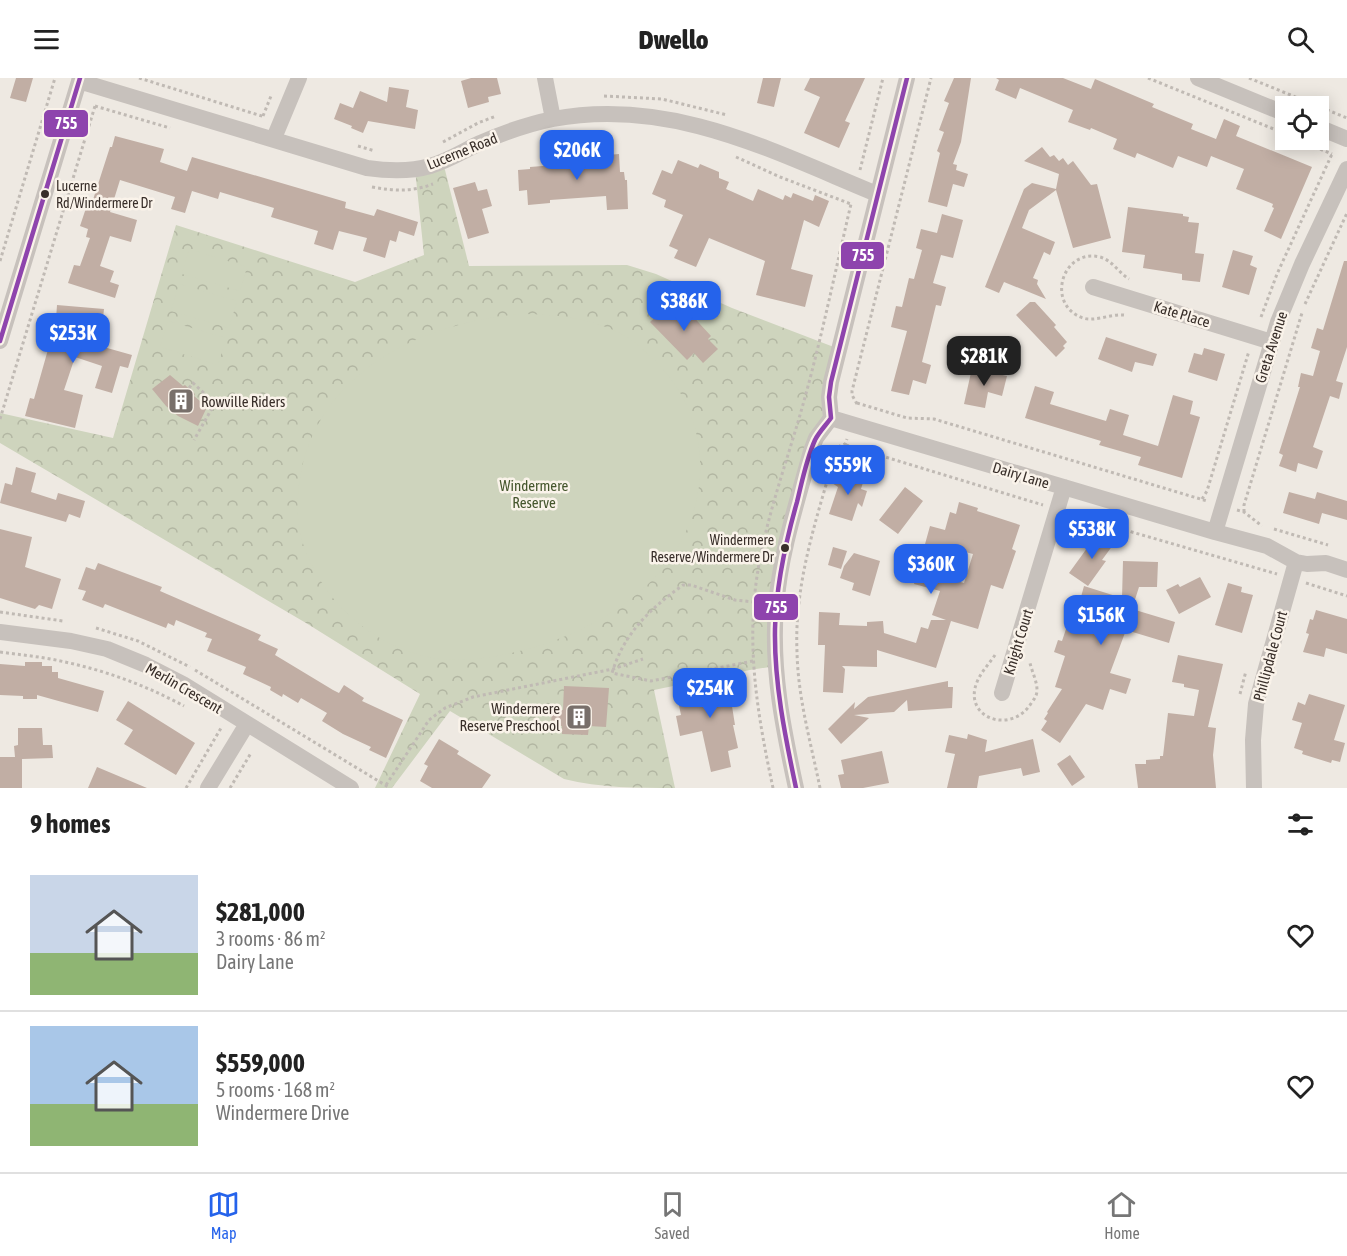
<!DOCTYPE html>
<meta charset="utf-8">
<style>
:root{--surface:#fff;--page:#f6f6f6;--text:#222;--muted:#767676;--line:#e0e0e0;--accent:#2563eb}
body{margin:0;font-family:"Asap Condensed",sans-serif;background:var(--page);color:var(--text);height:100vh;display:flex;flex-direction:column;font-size:22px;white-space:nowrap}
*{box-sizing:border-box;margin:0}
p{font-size:20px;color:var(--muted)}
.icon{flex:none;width:33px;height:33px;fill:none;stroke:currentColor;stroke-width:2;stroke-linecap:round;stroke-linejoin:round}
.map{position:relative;height:710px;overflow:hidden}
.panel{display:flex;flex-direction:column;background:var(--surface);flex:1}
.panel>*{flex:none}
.tools{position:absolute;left:1275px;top:18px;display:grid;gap:12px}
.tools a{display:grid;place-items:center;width:54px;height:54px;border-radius:0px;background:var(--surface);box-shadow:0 3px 15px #0003;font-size:30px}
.price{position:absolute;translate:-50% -51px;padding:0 14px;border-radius:12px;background:var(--accent);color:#fff;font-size:20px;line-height:39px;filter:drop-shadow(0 2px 3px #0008)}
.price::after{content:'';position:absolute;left:50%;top:36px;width:18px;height:14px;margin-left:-9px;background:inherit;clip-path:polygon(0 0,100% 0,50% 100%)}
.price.current{background:#222;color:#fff}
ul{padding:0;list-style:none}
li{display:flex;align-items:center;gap:18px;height:150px;padding:0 30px}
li+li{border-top:2px solid var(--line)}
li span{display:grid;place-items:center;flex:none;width:168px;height:120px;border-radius:0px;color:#555}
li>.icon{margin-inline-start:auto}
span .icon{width:72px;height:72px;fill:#fffc;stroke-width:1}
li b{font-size:26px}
h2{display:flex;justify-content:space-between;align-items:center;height:72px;padding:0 30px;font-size:26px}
header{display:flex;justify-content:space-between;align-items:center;height:78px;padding:0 30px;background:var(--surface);font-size:27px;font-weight:800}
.menu{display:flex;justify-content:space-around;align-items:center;height:84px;border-top:2px solid var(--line);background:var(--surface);font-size:16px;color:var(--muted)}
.menu a{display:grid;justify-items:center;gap:3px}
.menu .current{color:var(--accent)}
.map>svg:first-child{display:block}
</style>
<header><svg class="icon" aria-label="menu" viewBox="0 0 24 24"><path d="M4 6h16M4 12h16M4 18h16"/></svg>Dwello<svg class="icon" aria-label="search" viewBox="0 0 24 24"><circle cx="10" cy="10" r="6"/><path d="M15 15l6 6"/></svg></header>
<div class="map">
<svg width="1347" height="710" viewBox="0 0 1347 710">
<defs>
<pattern id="park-crowns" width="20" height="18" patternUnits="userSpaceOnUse" patternTransform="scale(1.5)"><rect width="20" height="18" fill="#ced4bd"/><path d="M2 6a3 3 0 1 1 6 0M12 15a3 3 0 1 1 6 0" fill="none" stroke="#b2b6a2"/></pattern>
</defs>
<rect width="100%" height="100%" fill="#eee9e2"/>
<path fill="url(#park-crowns)" d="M443,84L469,188L627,187L656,196L732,230L839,271L829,319L796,428L776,588L750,592L654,612L675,710C638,710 600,710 564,701L450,633L392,710H375L420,616L306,545L0,365V335L113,360L176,147L355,204L424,177L415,91Z"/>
<path fill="#ced4bd" d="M189,171L247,189L240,213L182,196Z
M179,206L237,223L229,250L171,233Z
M519,236C557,236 594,240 627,259C636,264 643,272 650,278C706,328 716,408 676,472C647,518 596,549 544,566C513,576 472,585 440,581C395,575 352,548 327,512C301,475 293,444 300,400C317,294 422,245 519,236Z
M168,243L226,260L218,287L160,269Z"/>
<path fill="#c1aea4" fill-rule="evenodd" d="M16,0H33L26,24L10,20Z
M471,0H497L501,16L488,19L489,24L468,30L461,3Z
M763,0H781L774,29L757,25Z
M810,0H865L845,43L850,45L839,70L804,55L820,19L804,12Z
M954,0H971L961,64L953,86L957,87L956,92L968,96L964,109L953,106L947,129L928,124L940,75L937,73L944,54L939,52L949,25L944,23Z
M996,0H1063L1091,11L1095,1L1154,26L1152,29L1193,46L1191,51L1216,61L1224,41L1240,48L1236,58L1312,89L1281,161L1264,153L1274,130L1272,129L1273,126L1236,111L1244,91L1211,78L1207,89L1178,78L1173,90L1137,75L1135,80L1113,71L1117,61L1091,50L1090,52L1068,44L1073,32L1020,10L1016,21L995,12L999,2Z
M389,9L409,12L406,29L418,32L415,51L368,43L363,55L351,50L352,48L334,41L340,25L353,30L360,13L387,24Z
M115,58L164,71L160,84L187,93L192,79L346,124L345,130L374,138L377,131L418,144L414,158L399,153L396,164L390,162L385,180L363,173L367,160L339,153L333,172L314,166L318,153L271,139L274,130L220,114L218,121L192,113L185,135L171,131L175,119L120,102L110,134L137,142L131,164L110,158L100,188L114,193L110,204L119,207L115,220L68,205L74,187L80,188L90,160L86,159L88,151L80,148L87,127L91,128L110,69H112Z
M1042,69L1050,79L1054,77L1059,83L1063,80L1068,87L1073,83L1091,107L1097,106L1111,160L1073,170L1056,112L1029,132L1022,150L1055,164L1050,177L1044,174L1033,200L1038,202L1037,206L1046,221L1004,204L999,215L985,209L1024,111L1032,105L1056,111L1059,96L1024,83Z
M619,76L620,94H624L625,102H627L628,131L607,132L606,118L550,122V125L528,127L527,112L519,113L518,92L530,91V89L555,87L554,82Z
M678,82L698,90L700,86L719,94V100L729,104L726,111L753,123L758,111L783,122L785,117L791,120L793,115L813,123L815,117L829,123L819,149L804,142L791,191L813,197L805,229L756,217L765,183L709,160L696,189L674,180L678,172L669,168L683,137L664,129L666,122L652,116L662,92L672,96Z
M475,104L478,113L487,111L492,128L482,131L489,155L468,161L453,110Z
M1128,129L1183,136V138L1189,139L1188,144L1199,145L1195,175L1204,176L1200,204L1182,202V196L1143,190L1145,177L1122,174Z
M942,136L963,142L953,180L941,177L933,205L946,209L941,228L936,227L922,284L931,287L926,306L913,302L909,317L891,313L907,253L891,249L896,228L902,229L909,200L914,201L922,172L916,170L921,151L937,155Z
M1233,172L1253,178L1250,187L1257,190L1249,217L1222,209Z
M1344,183H1347V269L1336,303L1343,305L1339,321L1330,318L1313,369L1323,373L1317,391L1298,385L1296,394L1279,388L1283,377L1279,375L1300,309H1298L1301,295L1313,298L1320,273L1311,270L1317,250L1323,252Z
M676,220L711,258L708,261L718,271L703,285L694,275L687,282L650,244Z
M1030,224H1035L1056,247L1054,249L1067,264L1063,268L1065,270L1056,279L1016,237Z
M57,227L104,231L100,268L132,277L128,290L120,288L112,315L95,310L102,288L75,279L64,312L83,317L75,350L25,338L30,320L34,321L49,268L44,267L49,253L55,255Z
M1106,259L1157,276L1153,288L1135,284L1132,294L1098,281Z
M1204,270L1225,276L1217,303L1188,294L1194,275L1202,277Z
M972,290L1007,298L1002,318L988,314L985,330L964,326Z
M170,297L183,308L185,307L195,316L194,318L207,329L198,348L178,338L166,328L152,311Z
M1035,308L1054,314L1050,326L1106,343L1110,331L1129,337L1123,357L1158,368L1173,317L1193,323L1190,336L1200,339L1182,400L1138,387L1141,379L1099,367L1101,363L1025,340Z
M16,389L36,395L31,414L56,422L58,415L85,423L80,440L69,436L66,444L0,425L5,405L12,407Z
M844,392L865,398L861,411L867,413L862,429L858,425L852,443L829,436L838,409L829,403L839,405Z
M905,409L923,423L898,456L879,442Z
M1289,414L1315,421L1317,414L1347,423V442L1322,435L1319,446L1283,435Z
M959,424L978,430L977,433L1020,447L1012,471L1016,473L1003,511L991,507L978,551L951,543L936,590L877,572V589L842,588L845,591L843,615L823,614L825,567H818L819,534L840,535L839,547L867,548V544L883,543L884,555L916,565L921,549L928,551L931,542H946L932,537L940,513L914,506L930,448L945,452L950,434L956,436ZM939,467L973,476L964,505L931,496Z
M0,451L32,459L25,489L61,501L52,531L39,527L35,531L0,520Z
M1098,455L1113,467L1102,482L1106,483L1088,508L1069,495Z
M833,469L847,473L841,491L828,487Z
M854,475L880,483L870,518L852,512L854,505L840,500L844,488Z
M1123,483L1158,484L1157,509H1139L1132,531L1175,544L1169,565L1126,552L1110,595L1131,601L1126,616L1110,611L1103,632L1086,626L1060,665L1041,652L1047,643L1044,641L1048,635L1047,634L1062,611L1055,609L1065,578L1054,574L1058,562L1062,563L1069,542L1074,544L1084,508L1122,520Z
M98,485L162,509L160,513L261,557L258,562L278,571L275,577L333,612L339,615L344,607L364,620L362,623L403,642L386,680L369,672L371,669L343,656L322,643L327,635L301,620L298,625L283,616L282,619L270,612L271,609L243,596L246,589L207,573L212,561L205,559L207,555L176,542L174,548L168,545L166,550L105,526L103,530L82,522L86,513L78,511L86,489L95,492Z
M1200,499L1211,519L1179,536L1166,512L1178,506L1180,509Z
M1228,505L1242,509L1241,514L1253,517L1242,555L1215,547Z
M1316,532L1347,541V576L1326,570L1324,579L1303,574L1309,556L1306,555L1310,541L1313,542Z
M1178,577L1223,586L1208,649L1216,650L1213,677L1216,710H1138L1135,686H1146V682L1160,681V678H1163L1168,635L1194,638L1199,612L1184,609V606L1172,604Z
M25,584H42V588H52V594H58V600L104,613L98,634L37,617V621H23V618L0,617V586L25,588Z
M717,599L719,604L731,602L735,621L731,622L735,647H733L738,670L728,673L731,689L711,694L702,653L680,658L676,638L681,637L676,613L700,608L699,602Z
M948,603V609H953L952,630L908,633L907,622L894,634L854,637L869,640L841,666L828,651L855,624L854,631L868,619Z
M564,608L609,610L606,649L589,648L588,657L562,656V648L551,647L552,631L563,632Z
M1309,616L1345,627L1334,662L1345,665L1340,684L1332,682L1331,685L1302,676L1303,673L1294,670L1302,645L1292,642L1298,624L1305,627Z
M128,623L195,665L176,697L124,666L133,652L116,642Z
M18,650H42L43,667H52L53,680L22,681V710H0V679H15L14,668L18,667Z
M968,656L987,662L985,674L1033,661L1040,694L1023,698L1021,690L979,698L977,710H947L955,676L945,674L949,657L967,661Z
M439,661L459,673L457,676L491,697L482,710H432L420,703L428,688L424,686Z
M882,673L889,705L863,710H841L838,697L844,696L841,682Z
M1070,677L1085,699L1072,708L1057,686Z
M97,689L147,710H88Z"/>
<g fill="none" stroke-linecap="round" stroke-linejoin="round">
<path stroke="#c0bab4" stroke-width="3" stroke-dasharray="3 3" stroke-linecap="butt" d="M139,0L265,39
M1148,0L1286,56
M1249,0L1347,40
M604,18L662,21L727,37
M95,28L170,50
M263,38L271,18
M1298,62L1332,76
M443,64L478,45L496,38
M358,68L375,73
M736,79L780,99L851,126
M860,92L883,0
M372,109C394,113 412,114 433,106
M0,183L55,0
M1305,226L1347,135
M1124,237C1110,236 1094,244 1083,240C1045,227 1062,170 1100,179C1112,182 1119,195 1129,201
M1261,239L1277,196L1332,76
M189,310L193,305L215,325L194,362
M857,325L907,340L934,341L1207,423
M857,326L852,317V313L931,0
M0,341L95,28
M846,367L1043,427
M1202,421L1207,413L1249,273
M1237,432L1244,434L1262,448
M1244,434V427L1302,235
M1073,437L1277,496
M1274,451L1328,467
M1306,505L1347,518
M0,534L63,543
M96,550L138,563L190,589
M0,574C22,577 44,579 65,584C107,593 147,608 184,628
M995,577C989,586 981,594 977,604C962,640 1012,658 1032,624C1035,620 1037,617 1037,612C1037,603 1032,594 1030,585
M753,583L651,603L612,595C624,555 650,531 683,507H691L735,522L754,524
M195,592L390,710
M1240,616L1246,593
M386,707L429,642L445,630L473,619L613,591L643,581
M186,710L221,650
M230,710L251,675
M773,710C760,649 749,588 754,525C759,458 784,394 802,330C821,263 835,194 851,126
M820,710C811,665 798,621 797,574C794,505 817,439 836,373L840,368L845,366L847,361"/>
<path stroke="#c7c1bc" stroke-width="16" d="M545,0L553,41
M1198,0L1286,36
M79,3L367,90C388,93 410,94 430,88C448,83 463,73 480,65C503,55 528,46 553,41C671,19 772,73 877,116
M1318,49L1347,61
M274,60L299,0
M1093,209L1272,264
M0,263L80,0
M831,340L1215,454L1267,468L1296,484L1307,486L1326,485L1347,492
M1215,454L1278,244L1302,186L1347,91
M0,554L71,563L107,571L146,587L183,606L351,710
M1002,615L1064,409
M208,710L247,646
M796,710C783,650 771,591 776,529C780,476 797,424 811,373L816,360L831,340L829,319L831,304L907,0
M1254,710L1253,662L1256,626L1296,484"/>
<defs>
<path id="bus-1" d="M0,263L80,0
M796,710C785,658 774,604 775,551C776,508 785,466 797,424C802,404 806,382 815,362C819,354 826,347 831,340L829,319L831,304L907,0"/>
</defs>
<use href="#bus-1" stroke="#faf3ea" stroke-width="9"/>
<use href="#bus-1" stroke="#8e44ad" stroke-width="4.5"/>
</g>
<defs>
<symbol id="building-square" viewBox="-11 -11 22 22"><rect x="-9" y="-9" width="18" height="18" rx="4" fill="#786f6a" stroke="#faf3ea"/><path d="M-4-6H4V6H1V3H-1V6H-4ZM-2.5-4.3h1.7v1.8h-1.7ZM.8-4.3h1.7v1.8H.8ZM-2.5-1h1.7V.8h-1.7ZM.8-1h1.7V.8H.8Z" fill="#fff"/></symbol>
</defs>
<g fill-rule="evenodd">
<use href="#building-square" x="166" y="308" width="30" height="30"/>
<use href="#building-square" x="564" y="624" width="30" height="30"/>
</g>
<g fill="#382e29" stroke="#faf3ea" stroke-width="2">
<circle cx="45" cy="116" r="5"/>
<circle cx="785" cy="470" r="5"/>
</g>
<g text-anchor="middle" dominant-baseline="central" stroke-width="5" stroke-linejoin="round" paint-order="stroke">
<g font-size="14" fill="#382e29" stroke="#faf3ea" text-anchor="start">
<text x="56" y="108">Lucerne<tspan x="56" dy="17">Rd/Windermere Dr</tspan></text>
<text x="774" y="462" text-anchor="end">Windermere<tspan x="774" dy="17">Reserve/Windermere Dr</tspan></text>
</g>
<g font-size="15" fill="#382e29" stroke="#faf3ea">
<text transform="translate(462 73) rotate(-22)">Lucerne Road</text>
<text transform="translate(1182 236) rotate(17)">Kate Place</text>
<text transform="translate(1271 269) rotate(-72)">Greta Avenue</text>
<text transform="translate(1021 397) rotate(17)">Dairy Lane</text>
<text transform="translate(1018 564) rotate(-73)">Knight Court</text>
<text transform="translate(1270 578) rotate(-75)">Phillipdale Court</text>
<text transform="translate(184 610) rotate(30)">Merlin Crescent</text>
</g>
<g font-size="15" fill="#382e29" stroke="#faf3ea" text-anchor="start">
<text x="201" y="323">Rowville Riders</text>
<text x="560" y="630" text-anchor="end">Windermere<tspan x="560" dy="17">Reserve Preschool</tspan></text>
</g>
<g font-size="15" fill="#45562d" stroke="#faf3ea">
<text x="534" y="407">Windermere<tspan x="534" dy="17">Reserve</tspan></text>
</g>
</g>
<g stroke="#faf3ea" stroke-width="2">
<rect x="43" y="31" width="46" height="29" rx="6" fill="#8e44ad"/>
<rect x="840" y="163" width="45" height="29" rx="6" fill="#8e44ad"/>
<rect x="753" y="515" width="46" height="28" rx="6" fill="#8e44ad"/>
</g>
<g font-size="16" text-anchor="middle" font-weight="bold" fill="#fff">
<text x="66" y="51">755</text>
<text x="863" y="183">755</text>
<text x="776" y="535">755</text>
</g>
</svg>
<div class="tools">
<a><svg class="icon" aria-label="locate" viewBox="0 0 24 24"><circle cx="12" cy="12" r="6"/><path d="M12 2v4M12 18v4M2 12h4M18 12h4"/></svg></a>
</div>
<b class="price" style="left:577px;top:103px">$206K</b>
<b class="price" style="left:684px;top:254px">$386K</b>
<b class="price" style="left:73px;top:286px">$253K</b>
<b class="price current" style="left:984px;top:309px">$281K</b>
<b class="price" style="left:848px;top:418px">$559K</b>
<b class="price" style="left:1092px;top:482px">$538K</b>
<b class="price" style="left:931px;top:517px">$360K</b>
<b class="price" style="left:1101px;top:568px">$156K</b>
<b class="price" style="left:710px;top:641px">$254K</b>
</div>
<section class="panel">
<h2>9 homes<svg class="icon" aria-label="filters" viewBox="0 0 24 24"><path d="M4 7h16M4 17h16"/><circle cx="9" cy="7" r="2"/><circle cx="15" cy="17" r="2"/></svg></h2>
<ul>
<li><span style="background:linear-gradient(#c9d6e8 65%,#8fb573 0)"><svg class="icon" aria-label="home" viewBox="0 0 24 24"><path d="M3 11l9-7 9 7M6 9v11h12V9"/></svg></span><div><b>$281,000</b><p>3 rooms · 86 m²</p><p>Dairy Lane</p></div><svg class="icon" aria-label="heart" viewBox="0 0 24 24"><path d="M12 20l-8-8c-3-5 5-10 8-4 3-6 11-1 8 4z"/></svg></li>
<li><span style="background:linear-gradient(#a9c7e8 65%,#8fb573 0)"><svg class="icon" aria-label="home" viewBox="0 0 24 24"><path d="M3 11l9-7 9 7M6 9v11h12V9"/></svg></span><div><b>$559,000</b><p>5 rooms · 168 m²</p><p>Windermere Drive</p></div><svg class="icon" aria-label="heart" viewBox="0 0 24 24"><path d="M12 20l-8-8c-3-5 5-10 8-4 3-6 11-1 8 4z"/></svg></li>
</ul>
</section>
<nav class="menu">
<a class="current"><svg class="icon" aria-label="map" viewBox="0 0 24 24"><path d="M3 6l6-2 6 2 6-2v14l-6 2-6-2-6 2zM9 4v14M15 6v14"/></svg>Map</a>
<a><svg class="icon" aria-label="saved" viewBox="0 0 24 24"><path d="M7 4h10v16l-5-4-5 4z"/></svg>Saved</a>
<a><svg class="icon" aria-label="home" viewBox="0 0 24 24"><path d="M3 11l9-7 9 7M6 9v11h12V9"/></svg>Home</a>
</nav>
